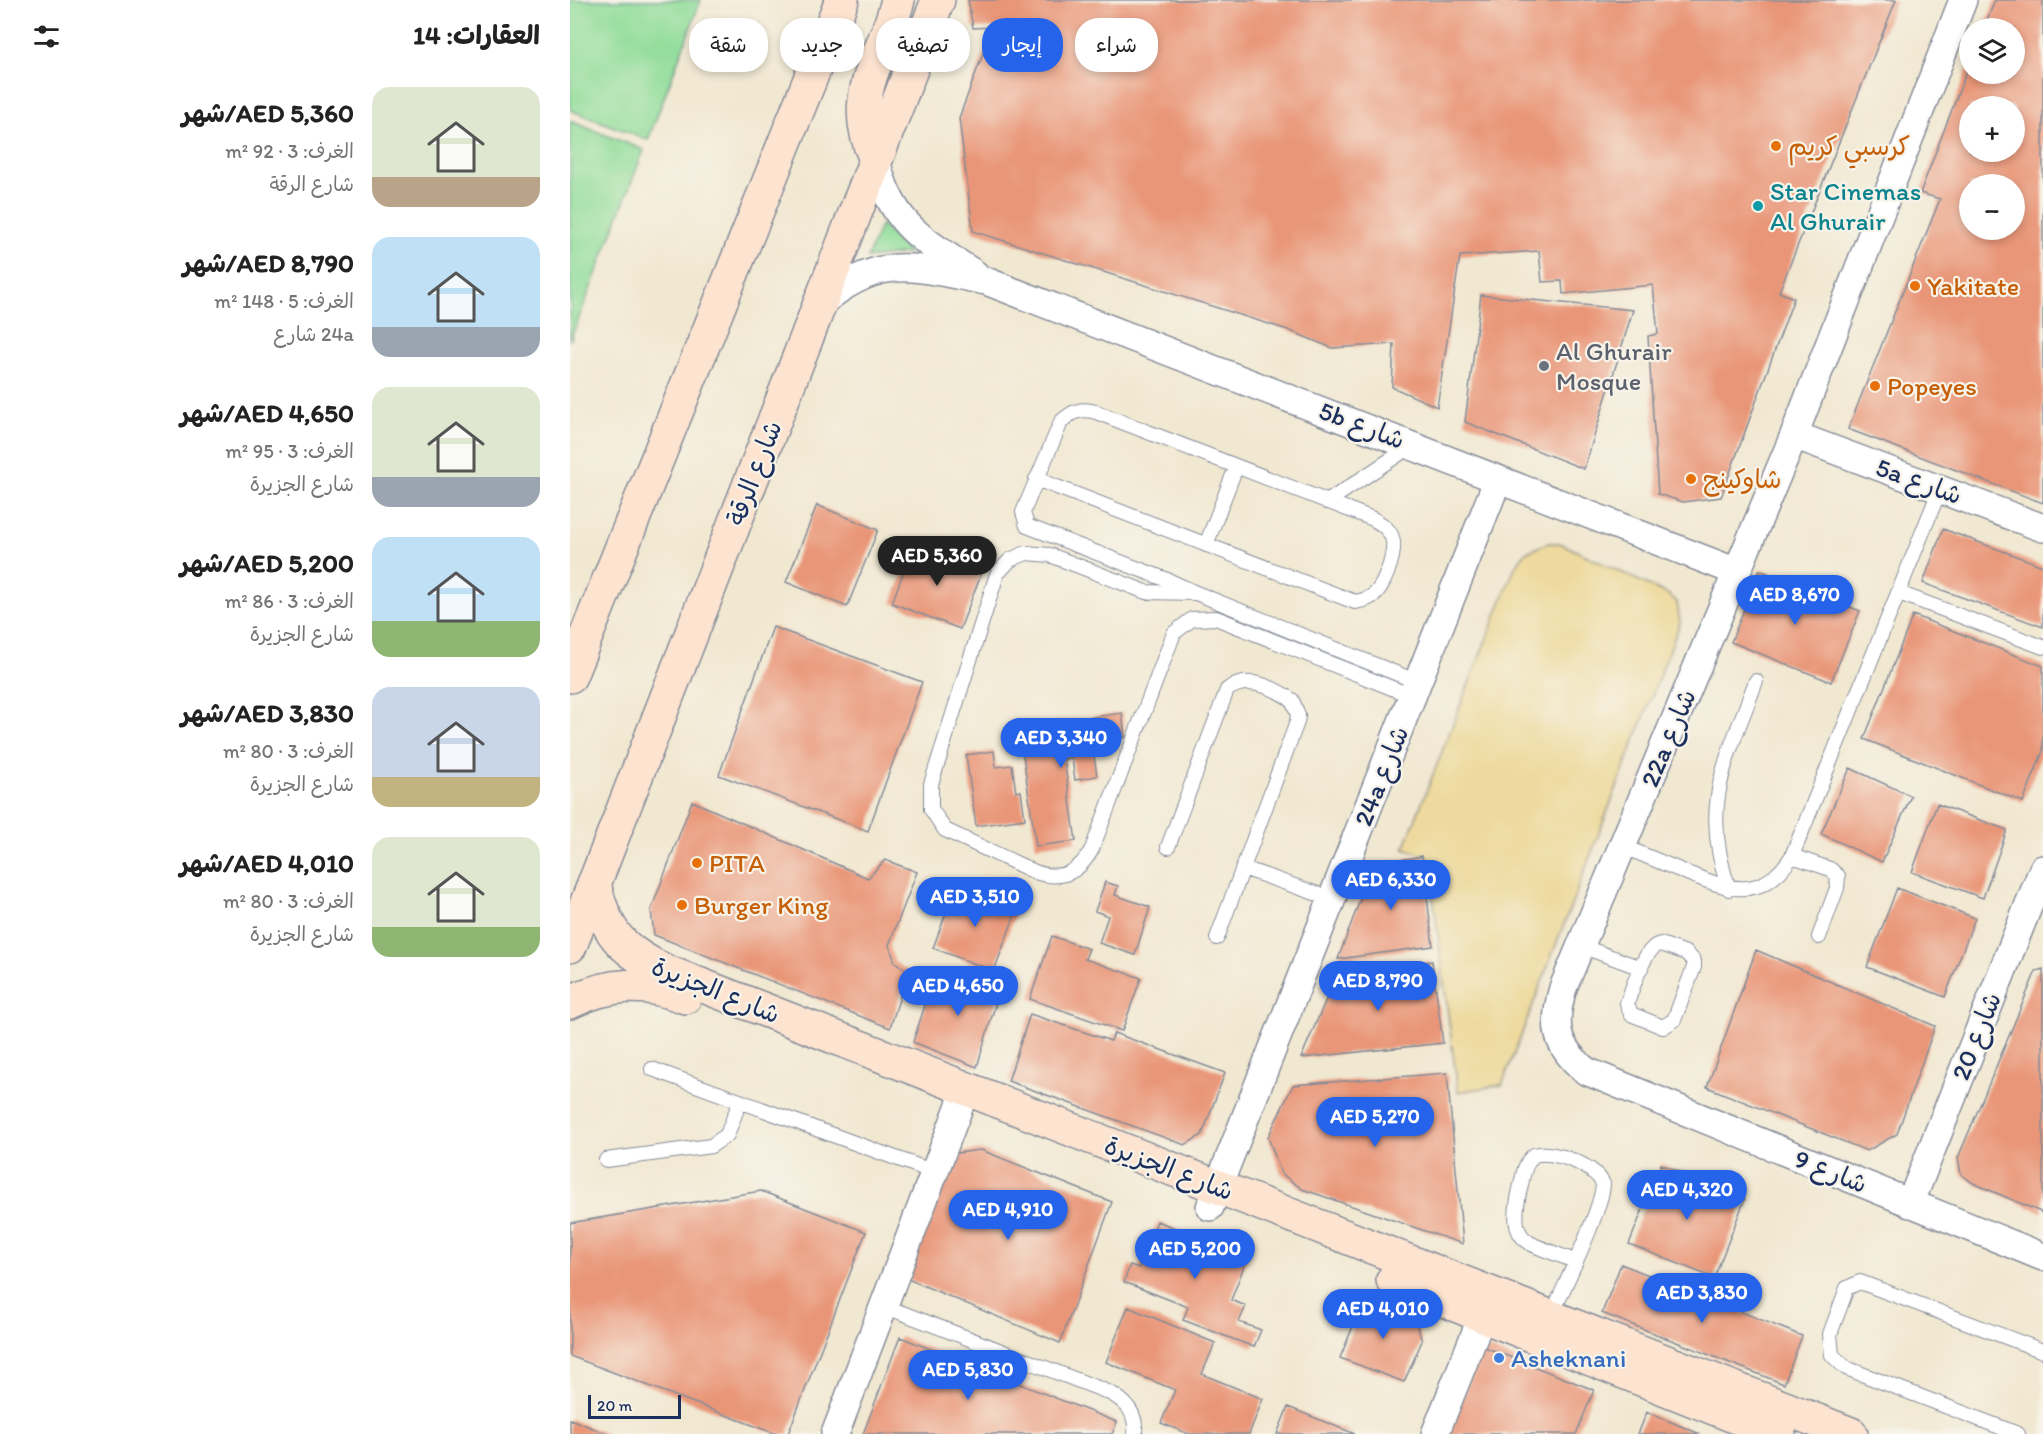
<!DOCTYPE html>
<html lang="ar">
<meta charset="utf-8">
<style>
:root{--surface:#fff;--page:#f6f6f6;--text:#222;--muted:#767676;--accent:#2563eb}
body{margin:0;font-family:Itim,"Playpen Sans Arabic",sans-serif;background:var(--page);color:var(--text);direction:rtl;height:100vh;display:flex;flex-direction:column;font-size:22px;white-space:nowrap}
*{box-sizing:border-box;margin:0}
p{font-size:20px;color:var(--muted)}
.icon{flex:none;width:33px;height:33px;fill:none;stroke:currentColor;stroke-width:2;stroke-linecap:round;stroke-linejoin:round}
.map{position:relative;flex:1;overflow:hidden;direction:ltr}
.sheet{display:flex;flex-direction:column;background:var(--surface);width:570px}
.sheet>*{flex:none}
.banner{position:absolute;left:18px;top:18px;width:570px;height:54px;direction:rtl;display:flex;gap:12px}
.tools{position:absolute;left:1389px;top:18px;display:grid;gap:12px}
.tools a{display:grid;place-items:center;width:66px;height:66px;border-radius:50%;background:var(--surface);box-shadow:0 3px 9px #0003;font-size:30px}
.scale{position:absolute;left:18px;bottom:15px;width:93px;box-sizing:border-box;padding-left:6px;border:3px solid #1b2f5e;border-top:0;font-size:16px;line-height:21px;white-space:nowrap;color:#1b2f5e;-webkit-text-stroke:4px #f7f3e8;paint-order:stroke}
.price{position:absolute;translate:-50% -51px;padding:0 14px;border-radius:21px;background:var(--accent);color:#fff;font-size:20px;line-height:39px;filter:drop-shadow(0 2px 3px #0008)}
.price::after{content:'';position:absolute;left:50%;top:36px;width:18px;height:14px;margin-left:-9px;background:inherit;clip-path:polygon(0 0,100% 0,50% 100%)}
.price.current{background:#222;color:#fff}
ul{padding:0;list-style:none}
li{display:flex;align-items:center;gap:18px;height:150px;padding:0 30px}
li span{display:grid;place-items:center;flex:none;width:168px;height:120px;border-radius:18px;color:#555}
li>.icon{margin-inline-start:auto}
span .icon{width:72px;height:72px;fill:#fffc;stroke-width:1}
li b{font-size:26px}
h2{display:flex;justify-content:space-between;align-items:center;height:72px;padding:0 30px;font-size:26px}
.pill{padding:0 21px;border-radius:24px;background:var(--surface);box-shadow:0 3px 9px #0003;font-size:21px;line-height:54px}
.pill.current{background:var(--accent);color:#fff}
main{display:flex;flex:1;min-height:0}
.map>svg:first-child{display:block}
</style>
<main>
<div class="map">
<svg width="1473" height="1434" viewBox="0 0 1473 1434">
<rect width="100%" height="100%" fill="#f7f3e8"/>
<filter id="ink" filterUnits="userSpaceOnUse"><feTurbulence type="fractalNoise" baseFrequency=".0167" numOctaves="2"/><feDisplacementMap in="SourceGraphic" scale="12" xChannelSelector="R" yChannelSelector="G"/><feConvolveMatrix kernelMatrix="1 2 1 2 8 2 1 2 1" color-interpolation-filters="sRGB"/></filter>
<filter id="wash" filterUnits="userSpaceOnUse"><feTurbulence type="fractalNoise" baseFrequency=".008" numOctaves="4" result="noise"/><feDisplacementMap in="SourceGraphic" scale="24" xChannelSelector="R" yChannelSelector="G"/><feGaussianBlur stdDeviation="1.35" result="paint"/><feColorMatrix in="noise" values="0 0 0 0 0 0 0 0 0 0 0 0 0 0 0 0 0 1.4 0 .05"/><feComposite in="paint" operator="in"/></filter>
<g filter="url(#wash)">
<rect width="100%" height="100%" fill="#f1e8d1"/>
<path fill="#91dd9a" stroke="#56867c" stroke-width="1.5" d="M0,0H131L78,140L0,110Z
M0,121L74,150L0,341Z
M311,224L339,253L297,258Z"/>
<path fill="#eeda9e" stroke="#84847e" stroke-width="1.5" d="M978,543H990L1099,595L1107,602L1110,623L932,1085L888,1092L858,857L834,848L945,567L956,552Z"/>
<g id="blocks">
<path fill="#e99678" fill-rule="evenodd" d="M398,0H1326L1209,292L1224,298L1151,497L1113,502L1088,494L1078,336L1088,334L1083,285L993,294L992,281L972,282L969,251L890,256L867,407L822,387L824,344L762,348L718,330L403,231L389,118L423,27L403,28Z
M1425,0H1473V503L1278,429L1370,199L1350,193L1399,65L1400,74H1444V28H1414ZM1400,106H1444V152H1400ZM1400,184H1444V230H1400Z
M911,295L1063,310L1014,469L895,422Z
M247,505L308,530L277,607L216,582Z
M1373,529L1473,566V627L1353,583Z
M343,546L412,572L390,629L322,603Z
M1190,570L1290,611L1261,682L1161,642Z
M1343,615L1473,666V751L1453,802L1294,739Z
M203,627L352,682L298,831L149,775Z
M552,713L555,737L522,742L527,776L505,780L502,758L494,759L506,841L466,846L449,727Z
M424,751L426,767L442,765L446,792L451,791L455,819L406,826L396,755Z
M1280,768L1341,796L1312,862L1251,834Z
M122,801L298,878L315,860L347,872L319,945L325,962L338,971L320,1028L84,935L81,910Z
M1367,804L1437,830L1413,898L1342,872Z
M852,856L863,946L768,959L803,865Z
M535,882L548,886L545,895L580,907L565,955L529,943L538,916L525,911Z
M386,886L447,909L424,971L363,948Z
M1327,888L1405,918L1375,997L1297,967Z
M482,936L519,949L515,959L571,978L552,1031L460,999Z
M1186,950L1365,1026L1327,1134L1297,1151L1137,1087Z
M862,961L873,1043L731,1058L767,974Z
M1473,969V1213L1403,1183L1391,1174L1388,1158L1466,971Z
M404,974L432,982L407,1067L343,1042L365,975L391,984Z
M460,1014L541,1041L544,1033L655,1073L632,1135L615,1145L438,1081Z
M877,1073L893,1244L732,1189L711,1173L698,1137L723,1085Z
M411,1150L542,1202L490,1343L333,1277L375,1159L387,1153Z
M1091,1164L1175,1199L1144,1278L1059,1244Z
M191,1191L296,1232L218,1434H206L0,1356V1223Z
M587,1221L678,1256L661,1300L676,1306L669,1322L691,1330L684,1347L613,1320L618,1307L554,1282L560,1265L569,1268Z
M1051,1264L1232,1336L1214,1384L1032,1313Z
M795,1297L844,1316L852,1341L834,1382L770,1358Z
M558,1307L645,1343L632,1374L693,1399L679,1434H619L591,1423L605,1390L536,1362Z
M330,1337L547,1422L542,1434H293Z
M912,1346L1024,1390L1006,1434H878Z
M718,1407L785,1434H707Z
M1077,1412L1130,1434H1068Z
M0,1419L38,1434H0Z"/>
</g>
</g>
<g filter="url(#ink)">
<use href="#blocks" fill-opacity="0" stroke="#868c98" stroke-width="1.5"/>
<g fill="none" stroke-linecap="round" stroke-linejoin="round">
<defs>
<path id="lane" d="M466,479L785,602C792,601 800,599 806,593C816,581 828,549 821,535C817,527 810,523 803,519L526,412C511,408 502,411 491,422L453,512L457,526L600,581L624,592
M757,502L841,446
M636,545L666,467
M1329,593L1473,647
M842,696L646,618L622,619L604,633L522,849C509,873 491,881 465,872L375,830L361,809V784L427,574L440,560L456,553L480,555L576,592L626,593L848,682
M1052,846C1074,855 1095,864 1117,873C1159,890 1193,902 1222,856L1370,489
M598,847L657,690C677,675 703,687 722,700L728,715L727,722L647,938
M1222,856L1260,869L1268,876L1267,888L1249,937
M673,868L762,899
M1159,889C1129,804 1157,760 1186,681
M1091,944L1116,953L1124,961V967L1104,1020L1093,1027L1061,1014L1057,1003C1063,988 1074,946 1091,944Z
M1011,946L1071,968
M82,1069L364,1172
M36,1160L141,1146L157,1135L170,1101
M314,1306L538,1392C556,1401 567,1413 565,1434
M981,1317C993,1288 1032,1210 1033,1184C1025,1165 982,1149 964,1155C954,1163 953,1177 950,1189C937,1247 958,1241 1004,1261
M1448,1434L1276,1368L1262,1355L1260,1334L1277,1288L1290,1282L1473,1351"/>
<path id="street" d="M1393,0L1224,435L993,988C982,1025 985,1046 1016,1071L1473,1257
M306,159C320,224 353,240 405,274
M249,305C311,252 342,267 416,281L1167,572
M1224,435L1473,528
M1340,1204L1473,869
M640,1207L928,479
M265,1434L396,1089
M865,1434L919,1299"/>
<path id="secondary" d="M306,159C275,95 313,61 328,0
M0,676L272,0
M24,883C35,931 50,950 95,971L1281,1434
M0,946L368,0
M0,1002C39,983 75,981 115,997
M823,1280L1209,1434"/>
</defs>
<use href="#lane" stroke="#868c98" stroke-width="16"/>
<use href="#street" stroke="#868c98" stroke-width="30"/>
<use href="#secondary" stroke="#868c98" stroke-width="36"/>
<use href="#lane" stroke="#fff" stroke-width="14"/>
<use href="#street" stroke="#fff" stroke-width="27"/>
<use href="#secondary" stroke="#fde4d1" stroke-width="33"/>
</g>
</g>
<g fill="#e8710a" stroke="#f7f3e8" stroke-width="2">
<circle cx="1206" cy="146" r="6"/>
<circle cx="1345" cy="286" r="6"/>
<circle cx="1305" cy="386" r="6"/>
<circle cx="1121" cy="479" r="6"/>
<circle cx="127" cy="863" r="6"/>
<circle cx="112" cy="905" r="6"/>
</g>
<circle fill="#0f9aa8" stroke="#f7f3e8" stroke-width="2" cx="1188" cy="206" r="6"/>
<circle fill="#6b7280" stroke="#f7f3e8" stroke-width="2" cx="974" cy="366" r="6"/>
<circle fill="#3f7fe0" stroke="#f7f3e8" stroke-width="2" cx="929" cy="1358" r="6"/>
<g text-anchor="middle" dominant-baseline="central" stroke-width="4.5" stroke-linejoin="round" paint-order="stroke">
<g font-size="26" fill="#c56008" stroke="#f7f3e8" text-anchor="start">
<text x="1218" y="146">كرسبي كريم</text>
<text x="1357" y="286">Yakitate</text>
<text x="1317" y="386">Popeyes</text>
<text x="1133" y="479">شاوكينج</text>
<text x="139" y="863">PITA</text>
<text x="124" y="905">Burger King</text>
</g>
<g font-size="26" fill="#0d838f" stroke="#f7f3e8" text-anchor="start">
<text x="1200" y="191">Star Cinemas<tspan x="1200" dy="30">Al Ghurair</tspan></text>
</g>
<g font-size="26" fill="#5b616d" stroke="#f7f3e8" text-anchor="start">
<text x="986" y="351">Al Ghurair<tspan x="986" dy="30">Mosque</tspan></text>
</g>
<g font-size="26" fill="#1b2f5e" stroke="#f7f3e8">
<text transform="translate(792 425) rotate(21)">5b شارع</text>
<text transform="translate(184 473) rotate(-69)">شارع الرقة</text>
<text transform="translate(1349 481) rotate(20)">5a شارع</text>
<text transform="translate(1098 738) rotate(-67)">22a شارع</text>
<text transform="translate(811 776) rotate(-68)">24a شارع</text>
<text transform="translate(146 990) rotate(22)">شارع الجزيرة</text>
<text transform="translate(1406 1036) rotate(-68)">شارع 20</text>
<text transform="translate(599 1168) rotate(21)">شارع الجزيرة</text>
<text transform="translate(1261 1171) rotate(22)">شارع 9</text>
</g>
<g font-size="26" fill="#366cbe" stroke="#f7f3e8" text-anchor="start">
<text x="941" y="1358">Asheknani</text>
</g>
</g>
</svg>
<div class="tools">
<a><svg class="icon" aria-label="layers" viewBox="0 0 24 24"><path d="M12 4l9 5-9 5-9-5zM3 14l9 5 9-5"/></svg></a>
<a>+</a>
<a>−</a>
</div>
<div class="scale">20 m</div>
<b class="price current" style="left:367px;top:587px">AED 5,360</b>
<b class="price" style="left:1225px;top:626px">AED 8,670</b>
<b class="price" style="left:491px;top:769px">AED 3,340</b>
<b class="price" style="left:821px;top:911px">AED 6,330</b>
<b class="price" style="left:405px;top:928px">AED 3,510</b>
<b class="price" style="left:808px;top:1012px">AED 8,790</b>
<b class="price" style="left:388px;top:1017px">AED 4,650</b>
<b class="price" style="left:805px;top:1148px">AED 5,270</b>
<b class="price" style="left:1117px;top:1221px">AED 4,320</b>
<b class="price" style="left:438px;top:1241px">AED 4,910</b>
<b class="price" style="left:625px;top:1280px">AED 5,200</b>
<b class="price" style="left:1132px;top:1324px">AED 3,830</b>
<b class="price" style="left:813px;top:1340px">AED 4,010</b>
<b class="price" style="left:398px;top:1401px">AED 5,830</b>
<div class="banner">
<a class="pill">شراء</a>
<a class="pill current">إيجار</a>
<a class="pill">تصفية</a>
<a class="pill">جديد</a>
<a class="pill">شقة</a>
</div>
</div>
<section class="sheet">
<h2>العقارات: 14<svg class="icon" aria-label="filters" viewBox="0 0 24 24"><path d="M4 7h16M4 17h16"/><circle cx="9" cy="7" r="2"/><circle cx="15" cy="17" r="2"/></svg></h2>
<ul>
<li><span style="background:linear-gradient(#dfe7d0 75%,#b9a48a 0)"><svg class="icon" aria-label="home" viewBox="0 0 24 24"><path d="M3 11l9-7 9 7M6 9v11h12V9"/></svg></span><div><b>AED 5,360/شهر</b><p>الغرف: 3 · 92 m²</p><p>شارع الرقة</p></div></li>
<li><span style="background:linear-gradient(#bfe0f5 75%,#9aa5b1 0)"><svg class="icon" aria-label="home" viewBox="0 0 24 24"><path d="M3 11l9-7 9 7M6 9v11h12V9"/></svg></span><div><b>AED 8,790/شهر</b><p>الغرف: 5 · 148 m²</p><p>24a شارع</p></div></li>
<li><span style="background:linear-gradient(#dfe7d0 75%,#9aa5b1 0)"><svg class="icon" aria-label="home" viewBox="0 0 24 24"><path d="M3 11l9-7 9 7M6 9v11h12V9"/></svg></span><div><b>AED 4,650/شهر</b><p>الغرف: 3 · 95 m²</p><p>شارع الجزيرة</p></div></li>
<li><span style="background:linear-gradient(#bfe0f5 70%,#8fb573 0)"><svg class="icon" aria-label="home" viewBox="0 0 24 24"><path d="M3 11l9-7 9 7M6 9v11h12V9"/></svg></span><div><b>AED 5,200/شهر</b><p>الغرف: 3 · 86 m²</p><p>شارع الجزيرة</p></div></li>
<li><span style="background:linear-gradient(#c9d6e8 75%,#c2b280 0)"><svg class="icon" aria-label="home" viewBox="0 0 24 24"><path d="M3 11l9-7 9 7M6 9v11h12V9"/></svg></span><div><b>AED 3,830/شهر</b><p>الغرف: 3 · 80 m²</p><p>شارع الجزيرة</p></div></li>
<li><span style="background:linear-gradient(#dfe7d0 75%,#8fb573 0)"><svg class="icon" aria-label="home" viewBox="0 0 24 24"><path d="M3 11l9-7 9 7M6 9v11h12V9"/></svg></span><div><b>AED 4,010/شهر</b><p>الغرف: 3 · 80 m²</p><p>شارع الجزيرة</p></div></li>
</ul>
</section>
</main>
